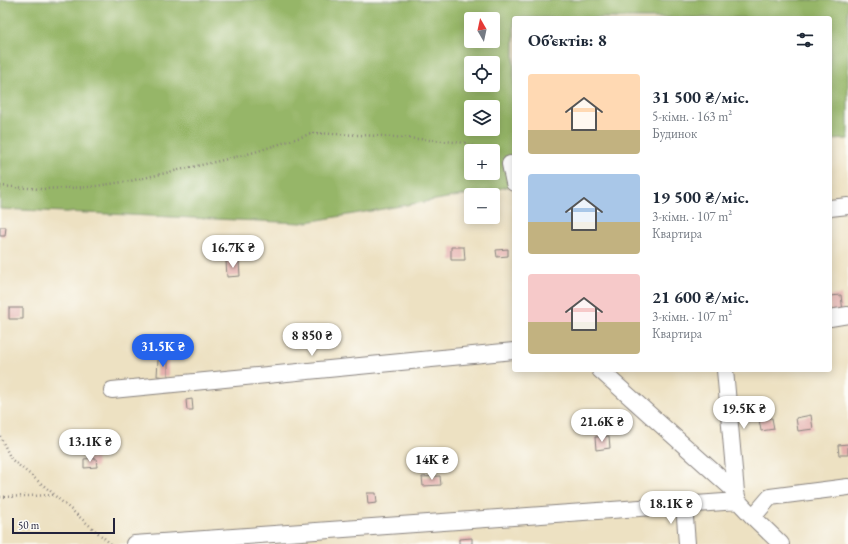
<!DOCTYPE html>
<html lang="uk">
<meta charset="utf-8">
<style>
:root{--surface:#fff;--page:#f2f2f3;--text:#1f2937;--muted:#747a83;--accent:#2563eb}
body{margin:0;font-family:"EB Garamond",serif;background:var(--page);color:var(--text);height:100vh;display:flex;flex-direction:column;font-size:15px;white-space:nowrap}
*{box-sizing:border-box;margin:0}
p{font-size:13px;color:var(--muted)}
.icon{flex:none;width:22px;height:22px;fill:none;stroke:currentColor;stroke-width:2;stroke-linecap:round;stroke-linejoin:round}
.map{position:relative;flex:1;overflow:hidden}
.panel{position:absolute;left:512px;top:16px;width:320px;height:356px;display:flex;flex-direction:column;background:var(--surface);border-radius:4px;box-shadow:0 2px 10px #0003}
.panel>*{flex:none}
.needle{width:26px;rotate:351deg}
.fabs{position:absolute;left:464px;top:12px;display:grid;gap:8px}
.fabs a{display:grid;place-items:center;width:36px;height:36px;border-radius:4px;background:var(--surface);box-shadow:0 2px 10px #0003;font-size:20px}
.scale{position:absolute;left:12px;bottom:10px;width:103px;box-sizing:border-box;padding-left:4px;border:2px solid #22223b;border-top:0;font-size:11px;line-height:14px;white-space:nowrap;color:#22223b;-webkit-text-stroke:3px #fdfcf7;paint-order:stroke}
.price{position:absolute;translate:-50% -34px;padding:0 9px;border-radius:14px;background:#fff;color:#222;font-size:13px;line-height:26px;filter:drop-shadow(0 1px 2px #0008)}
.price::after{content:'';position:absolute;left:50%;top:24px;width:12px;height:9px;margin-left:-6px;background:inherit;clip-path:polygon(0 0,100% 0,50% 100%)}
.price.on{background:var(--accent);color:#fff}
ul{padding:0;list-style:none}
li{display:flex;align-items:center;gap:12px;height:100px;padding:0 16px}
li span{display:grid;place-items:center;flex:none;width:112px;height:80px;border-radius:4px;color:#555}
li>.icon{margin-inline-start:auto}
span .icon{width:48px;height:48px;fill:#fffc;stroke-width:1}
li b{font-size:17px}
h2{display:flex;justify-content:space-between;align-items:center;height:48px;padding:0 16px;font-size:17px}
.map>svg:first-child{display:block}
</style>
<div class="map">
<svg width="848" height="544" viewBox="0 0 848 544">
<rect width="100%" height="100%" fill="#fdfcf7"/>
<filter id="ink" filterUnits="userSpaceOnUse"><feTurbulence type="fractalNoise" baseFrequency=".025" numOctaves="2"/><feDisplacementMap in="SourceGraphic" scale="8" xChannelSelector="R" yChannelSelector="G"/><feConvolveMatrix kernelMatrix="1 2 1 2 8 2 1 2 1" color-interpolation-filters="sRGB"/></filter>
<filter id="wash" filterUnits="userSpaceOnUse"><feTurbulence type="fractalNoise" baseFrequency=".012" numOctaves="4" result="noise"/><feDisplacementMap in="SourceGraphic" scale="16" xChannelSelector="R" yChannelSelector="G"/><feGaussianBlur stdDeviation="0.9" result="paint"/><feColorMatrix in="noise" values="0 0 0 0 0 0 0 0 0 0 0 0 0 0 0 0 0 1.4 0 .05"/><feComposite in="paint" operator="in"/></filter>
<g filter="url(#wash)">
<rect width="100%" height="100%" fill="#ede1c2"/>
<path fill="#96b668" stroke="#5c6c52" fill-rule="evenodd" d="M0,0H848V139L830,140V18H514V185L494,190L301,223L0,209ZM471,19H493V41H471ZM471,63H493V85H471ZM471,107H493V129H471ZM471,151H493V173H471Z"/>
<g id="blocks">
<path fill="#e5b0ad" d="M0,227H6L5,236H0Z
M451,247H464L465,260H451Z
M508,249V256L497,257L496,250Z
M226,261H239L240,276L227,277Z
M841,295L843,312L830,314V296Z
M9,308H23V319H9Z
M158,360H168V377L157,376Z
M192,399L193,410H187L186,400Z
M811,415L813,429L798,431L796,418Z
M772,418L774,429L761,431L759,419Z
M609,436L610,448L596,450L595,437Z
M848,444V455H839L838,445Z
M96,458L97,467L84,468V459Z
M440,476L441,485L423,486L422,477Z
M367,493H376L377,503L368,504Z
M472,538V544H459V539Z"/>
</g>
</g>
<g filter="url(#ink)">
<use href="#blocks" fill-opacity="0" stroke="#88827e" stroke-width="1"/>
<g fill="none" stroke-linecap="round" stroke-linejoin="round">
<defs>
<path id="minor" d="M510,164L514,183
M830,208L848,206
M830,318L848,315
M600,370L736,492L738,501L753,517L781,544
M725,370L736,492
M112,390L514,351
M684,504L687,544
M753,517L770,497L848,487
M134,544L738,501"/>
</defs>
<use href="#minor" stroke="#88827e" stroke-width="18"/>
<path stroke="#88827e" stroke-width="2.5" stroke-dasharray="1 3" stroke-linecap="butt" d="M493,156L498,159
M0,186L41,189L89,187L130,181L219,161L255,152L313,133L381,136L467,143L482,151
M0,436L11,459L54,494
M0,497L54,495L111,544"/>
<use href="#minor" stroke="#fff" stroke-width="16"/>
</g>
</g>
</svg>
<div class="fabs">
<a><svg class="needle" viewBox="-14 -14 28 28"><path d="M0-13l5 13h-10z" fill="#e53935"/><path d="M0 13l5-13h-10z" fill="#747a83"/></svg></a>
<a><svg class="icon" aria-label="locate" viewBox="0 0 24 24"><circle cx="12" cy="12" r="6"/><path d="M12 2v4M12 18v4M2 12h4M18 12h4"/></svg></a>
<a><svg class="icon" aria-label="layers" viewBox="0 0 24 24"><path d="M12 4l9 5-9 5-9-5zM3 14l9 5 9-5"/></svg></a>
<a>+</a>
<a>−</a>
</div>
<div class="scale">50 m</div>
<b class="price" style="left:233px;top:269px">16.7K ₴</b>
<b class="price" style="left:312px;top:357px">8 850 ₴</b>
<b class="price on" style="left:163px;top:368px">31.5K ₴</b>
<b class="price" style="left:744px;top:430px">19.5K ₴</b>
<b class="price" style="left:602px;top:443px">21.6K ₴</b>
<b class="price" style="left:90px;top:463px">13.1K ₴</b>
<b class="price" style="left:432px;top:481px">14K ₴</b>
<b class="price" style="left:671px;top:525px">18.1K ₴</b>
<section class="panel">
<h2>Об’єктів: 8<svg class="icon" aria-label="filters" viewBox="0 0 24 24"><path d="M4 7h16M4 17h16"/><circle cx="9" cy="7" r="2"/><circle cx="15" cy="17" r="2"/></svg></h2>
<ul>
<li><span style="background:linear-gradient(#ffd9b3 70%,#c2b280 0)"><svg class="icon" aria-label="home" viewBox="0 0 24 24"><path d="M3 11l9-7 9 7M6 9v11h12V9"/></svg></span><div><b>31 500 ₴/міс.</b><p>5-кімн. · 163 m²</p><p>Будинок</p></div></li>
<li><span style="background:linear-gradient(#a9c7e8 60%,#c2b280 0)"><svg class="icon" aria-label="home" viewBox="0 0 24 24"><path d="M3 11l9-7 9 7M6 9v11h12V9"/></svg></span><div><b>19 500 ₴/міс.</b><p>3-кімн. · 107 m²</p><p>Квартира</p></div></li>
<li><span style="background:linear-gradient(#f6c9c9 60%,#c2b280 0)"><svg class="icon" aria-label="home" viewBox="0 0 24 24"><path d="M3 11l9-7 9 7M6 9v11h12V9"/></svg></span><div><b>21 600 ₴/міс.</b><p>3-кімн. · 107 m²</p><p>Квартира</p></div></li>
</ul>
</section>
</div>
